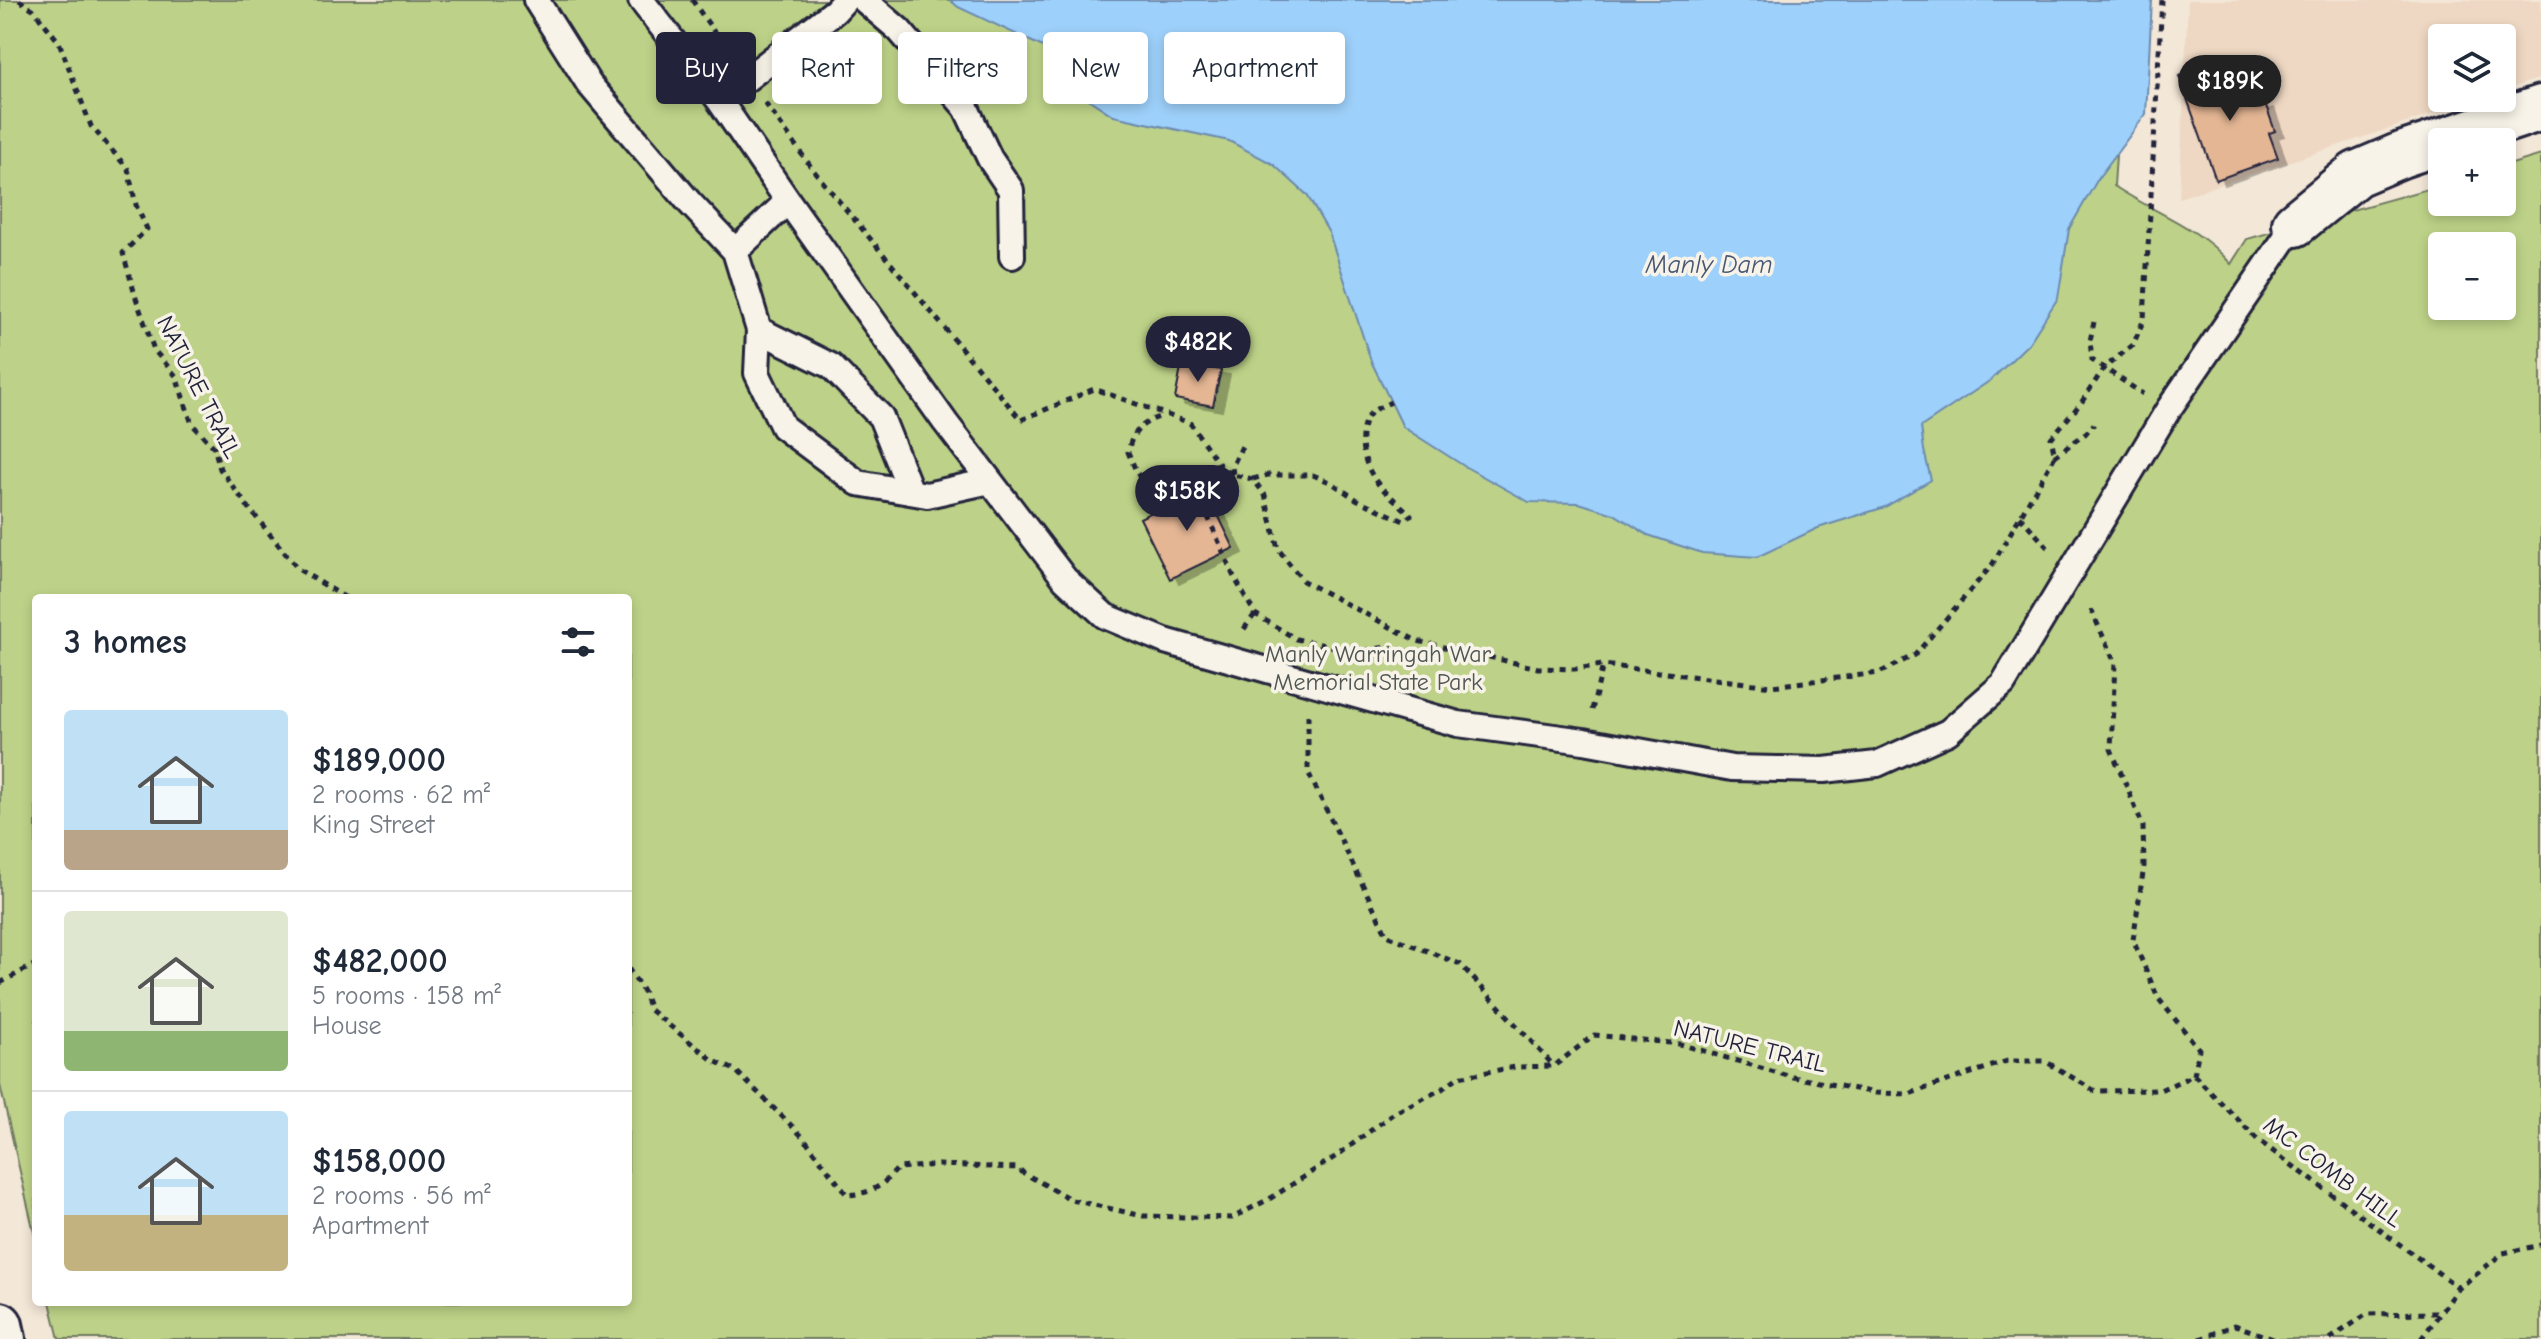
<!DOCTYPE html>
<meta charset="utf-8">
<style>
:root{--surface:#fff;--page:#f2f2f3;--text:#1f2937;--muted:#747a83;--line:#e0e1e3;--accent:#22223b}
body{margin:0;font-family:"Comic Neue",sans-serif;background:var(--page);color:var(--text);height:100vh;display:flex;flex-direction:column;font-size:30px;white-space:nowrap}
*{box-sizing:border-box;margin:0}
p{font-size:26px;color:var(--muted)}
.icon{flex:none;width:44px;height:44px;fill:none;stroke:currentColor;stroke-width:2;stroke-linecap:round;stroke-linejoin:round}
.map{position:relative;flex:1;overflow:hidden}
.side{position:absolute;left:32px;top:594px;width:600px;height:712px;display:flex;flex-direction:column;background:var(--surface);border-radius:8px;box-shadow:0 4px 12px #0003}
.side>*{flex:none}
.top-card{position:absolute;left:656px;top:32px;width:760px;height:72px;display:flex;gap:16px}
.fabs{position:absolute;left:2428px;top:24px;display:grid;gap:16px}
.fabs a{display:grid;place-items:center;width:88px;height:88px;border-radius:8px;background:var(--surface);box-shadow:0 4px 12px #0003;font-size:40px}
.price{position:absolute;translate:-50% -68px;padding:0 18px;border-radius:28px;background:var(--accent);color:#fff;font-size:26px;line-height:52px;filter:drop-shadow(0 2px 4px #0008)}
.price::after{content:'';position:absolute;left:50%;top:48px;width:24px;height:18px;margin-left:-12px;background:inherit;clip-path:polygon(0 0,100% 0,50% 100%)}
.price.active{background:#222;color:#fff}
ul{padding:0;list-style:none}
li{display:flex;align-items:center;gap:24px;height:200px;padding:0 32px}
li+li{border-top:2px solid var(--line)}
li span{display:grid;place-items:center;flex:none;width:224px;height:160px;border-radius:8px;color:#555}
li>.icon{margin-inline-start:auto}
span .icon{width:96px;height:96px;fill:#fffc;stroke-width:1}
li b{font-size:34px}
h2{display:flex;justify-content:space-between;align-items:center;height:96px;padding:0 32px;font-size:34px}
.chip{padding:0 28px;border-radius:8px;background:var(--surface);box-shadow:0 4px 12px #0003;font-size:28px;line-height:72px}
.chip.active{background:var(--accent);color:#fff}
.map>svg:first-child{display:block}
</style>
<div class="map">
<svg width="2541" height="1339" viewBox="0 0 2541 1339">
<defs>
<filter id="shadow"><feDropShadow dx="9" dy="5" stdDeviation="0" flood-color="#0004"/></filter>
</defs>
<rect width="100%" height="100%" fill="#f3e7d7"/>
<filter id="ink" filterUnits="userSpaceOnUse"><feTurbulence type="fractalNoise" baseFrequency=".0125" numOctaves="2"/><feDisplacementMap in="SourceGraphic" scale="16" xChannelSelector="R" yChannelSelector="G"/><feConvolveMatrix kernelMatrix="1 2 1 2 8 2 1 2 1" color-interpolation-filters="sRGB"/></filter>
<g filter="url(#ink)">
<path fill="#eed8c3" d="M2188,0H2541V78L2502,91V38H2442V98H2482L2179,198Z"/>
<path fill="#bdd288" stroke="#707a62" stroke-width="2" fill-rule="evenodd" d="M0,0H2126L2114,186C2156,214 2197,225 2231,264L2247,239L2442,185V202H2502V167L2541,155V1339H59L50,1302H628V598H36V1241L0,1085ZM2442,246H2502V306H2442Z"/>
<path fill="#9dd0fa" stroke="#6c8aae" stroke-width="2" d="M950,0H2152L2146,114L2099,177L2069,229L2058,298L2029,343L1991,380L1921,427L1924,450L1931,480L1885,507L1818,528L1757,557L1702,553L1648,535L1614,514L1579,503L1529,502L1464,466L1403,427L1371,361L1329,233L1307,195L1273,164L1229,141L1114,116L1085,97L1058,54L958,7Z"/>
<path fill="#e4b694" stroke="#22223b" stroke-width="2" filter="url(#shadow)" d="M2204,67L2211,88L2247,75L2258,105L2265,103L2275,131L2269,133L2278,158L2216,180L2179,76Z
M1182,363L1221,370L1213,406L1175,399Z
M1204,486L1234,548L1170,579L1140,518Z"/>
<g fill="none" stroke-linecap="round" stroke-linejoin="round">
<defs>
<path id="lane" d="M536,0L589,84L689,202L735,251L788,201
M641,0L719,100L788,201L945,422L1065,579L1105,616L1165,641L1458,724L1584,741L1732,768L1824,770L1877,764L1948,732L2003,684L2168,410L2295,224
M864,0L899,30L966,108L990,159L1011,190L1012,256
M719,100L835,11L845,0
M735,251L759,330L757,373L783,427L858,483L927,495L990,481
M759,330L831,366L881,417L911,492"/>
<path id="street" d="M2295,224L2356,174L2401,155L2541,108
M0,1325L3,1339"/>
</defs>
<use href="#lane" stroke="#22223b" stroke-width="30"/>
<use href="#street" stroke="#22223b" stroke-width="50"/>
<path stroke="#22223b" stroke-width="5" stroke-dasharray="6 6" stroke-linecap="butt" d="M19,0L33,9L59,42L91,126L128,169L136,205L147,229L123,253L136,298L154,350L176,376L192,424L214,447L220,469L248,507L298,569L346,598
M692,0L728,52
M765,103L814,171L1021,420L1094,389L1190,423L1221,467L1233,475L1253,479L1265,495L1278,549L1303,581L1417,641L1538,668L1575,669L1603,665L1771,686L1879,673L1915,655L1992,565L2055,456L2051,438L2081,403L2104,368L2133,345L2144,319L2162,0
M2094,322L2090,341L2092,360L2143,394
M2055,456L2085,434L2094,424
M1233,474L1232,467L1243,444
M1233,475L1200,498L1233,575L1255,614L1296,639L1359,652L1386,647L1422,655L1437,646
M1253,479L1268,475H1313L1332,483L1356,499L1404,521L1411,515C1401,505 1388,495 1379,485C1364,467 1354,434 1370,414C1374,409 1385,405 1391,402
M1153,499L1136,471L1128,452C1132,431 1143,422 1162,416
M2020,516L2048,548
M1244,629L1255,614
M1592,710L1603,665
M1308,715V772L1387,935L1460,964L1553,1065
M628,968L644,993L650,1010L714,1061L735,1070L804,1138L847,1195C873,1193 881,1187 898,1168L939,1165L1019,1168L1022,1172L1072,1200L1143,1216L1232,1218L1271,1198L1338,1155L1394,1113L1442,1089L1458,1077L1516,1067L1554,1066L1594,1035L1680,1044L1788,1076L1876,1093L1909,1094L2007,1061H2045L2095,1091L2160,1090L2194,1075L2199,1049L2158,998L2133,940L2144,866L2143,826L2111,749L2115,663L2089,605
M0,983L36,964
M2194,1075L2259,1141L2459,1288
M2200,1339L2235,1325L2273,1339
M2330,1339L2367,1314L2439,1313
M2421,1339L2459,1288L2503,1253L2541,1245"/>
<use href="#lane" stroke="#f7f3e8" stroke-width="24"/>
<use href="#street" stroke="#f7f3e8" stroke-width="44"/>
</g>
</g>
<g text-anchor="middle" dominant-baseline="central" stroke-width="7" stroke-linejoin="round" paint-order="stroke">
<g font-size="24" fill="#22223b" stroke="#f7f3e8">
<text transform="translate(199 387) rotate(63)">NATURE TRAIL</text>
<text transform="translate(1750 1046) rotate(14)">NATURE TRAIL</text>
<text transform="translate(2333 1172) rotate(37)">MC COMB HILL</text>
</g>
<g font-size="24" fill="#505752" stroke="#f7f3e8">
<text x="1378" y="654">Manly Warringah War<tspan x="1378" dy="28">Memorial State Park</tspan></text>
</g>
<g font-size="26" font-style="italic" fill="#475674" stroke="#f7f3e8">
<text x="1709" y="265">Manly Dam</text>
</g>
</g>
</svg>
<div class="fabs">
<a><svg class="icon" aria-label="layers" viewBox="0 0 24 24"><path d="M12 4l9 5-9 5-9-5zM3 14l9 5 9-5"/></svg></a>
<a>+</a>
<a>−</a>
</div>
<b class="price active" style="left:2230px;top:123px">$189K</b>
<b class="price" style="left:1198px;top:384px">$482K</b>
<b class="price" style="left:1187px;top:533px">$158K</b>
<div class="top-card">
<a class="chip active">Buy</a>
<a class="chip">Rent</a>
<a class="chip">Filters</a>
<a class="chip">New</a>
<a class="chip">Apartment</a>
</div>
<section class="side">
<h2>3 homes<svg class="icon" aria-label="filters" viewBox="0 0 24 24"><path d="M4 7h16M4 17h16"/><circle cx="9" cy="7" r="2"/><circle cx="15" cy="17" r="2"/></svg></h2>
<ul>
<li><span style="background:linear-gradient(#bfe0f5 75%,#b9a48a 0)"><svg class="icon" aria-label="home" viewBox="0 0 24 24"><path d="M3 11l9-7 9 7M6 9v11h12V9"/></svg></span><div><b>$189,000</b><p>2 rooms · 62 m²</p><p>King Street</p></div></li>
<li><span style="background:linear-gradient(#dfe7d0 75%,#8fb573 0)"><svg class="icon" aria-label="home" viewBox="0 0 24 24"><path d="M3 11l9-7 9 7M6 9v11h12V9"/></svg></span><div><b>$482,000</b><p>5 rooms · 158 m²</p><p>House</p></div></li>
<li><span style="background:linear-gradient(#bfe0f5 65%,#c2b280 0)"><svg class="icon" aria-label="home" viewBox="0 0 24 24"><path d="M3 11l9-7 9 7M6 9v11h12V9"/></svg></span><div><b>$158,000</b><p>2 rooms · 56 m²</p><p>Apartment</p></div></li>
</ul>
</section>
</div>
